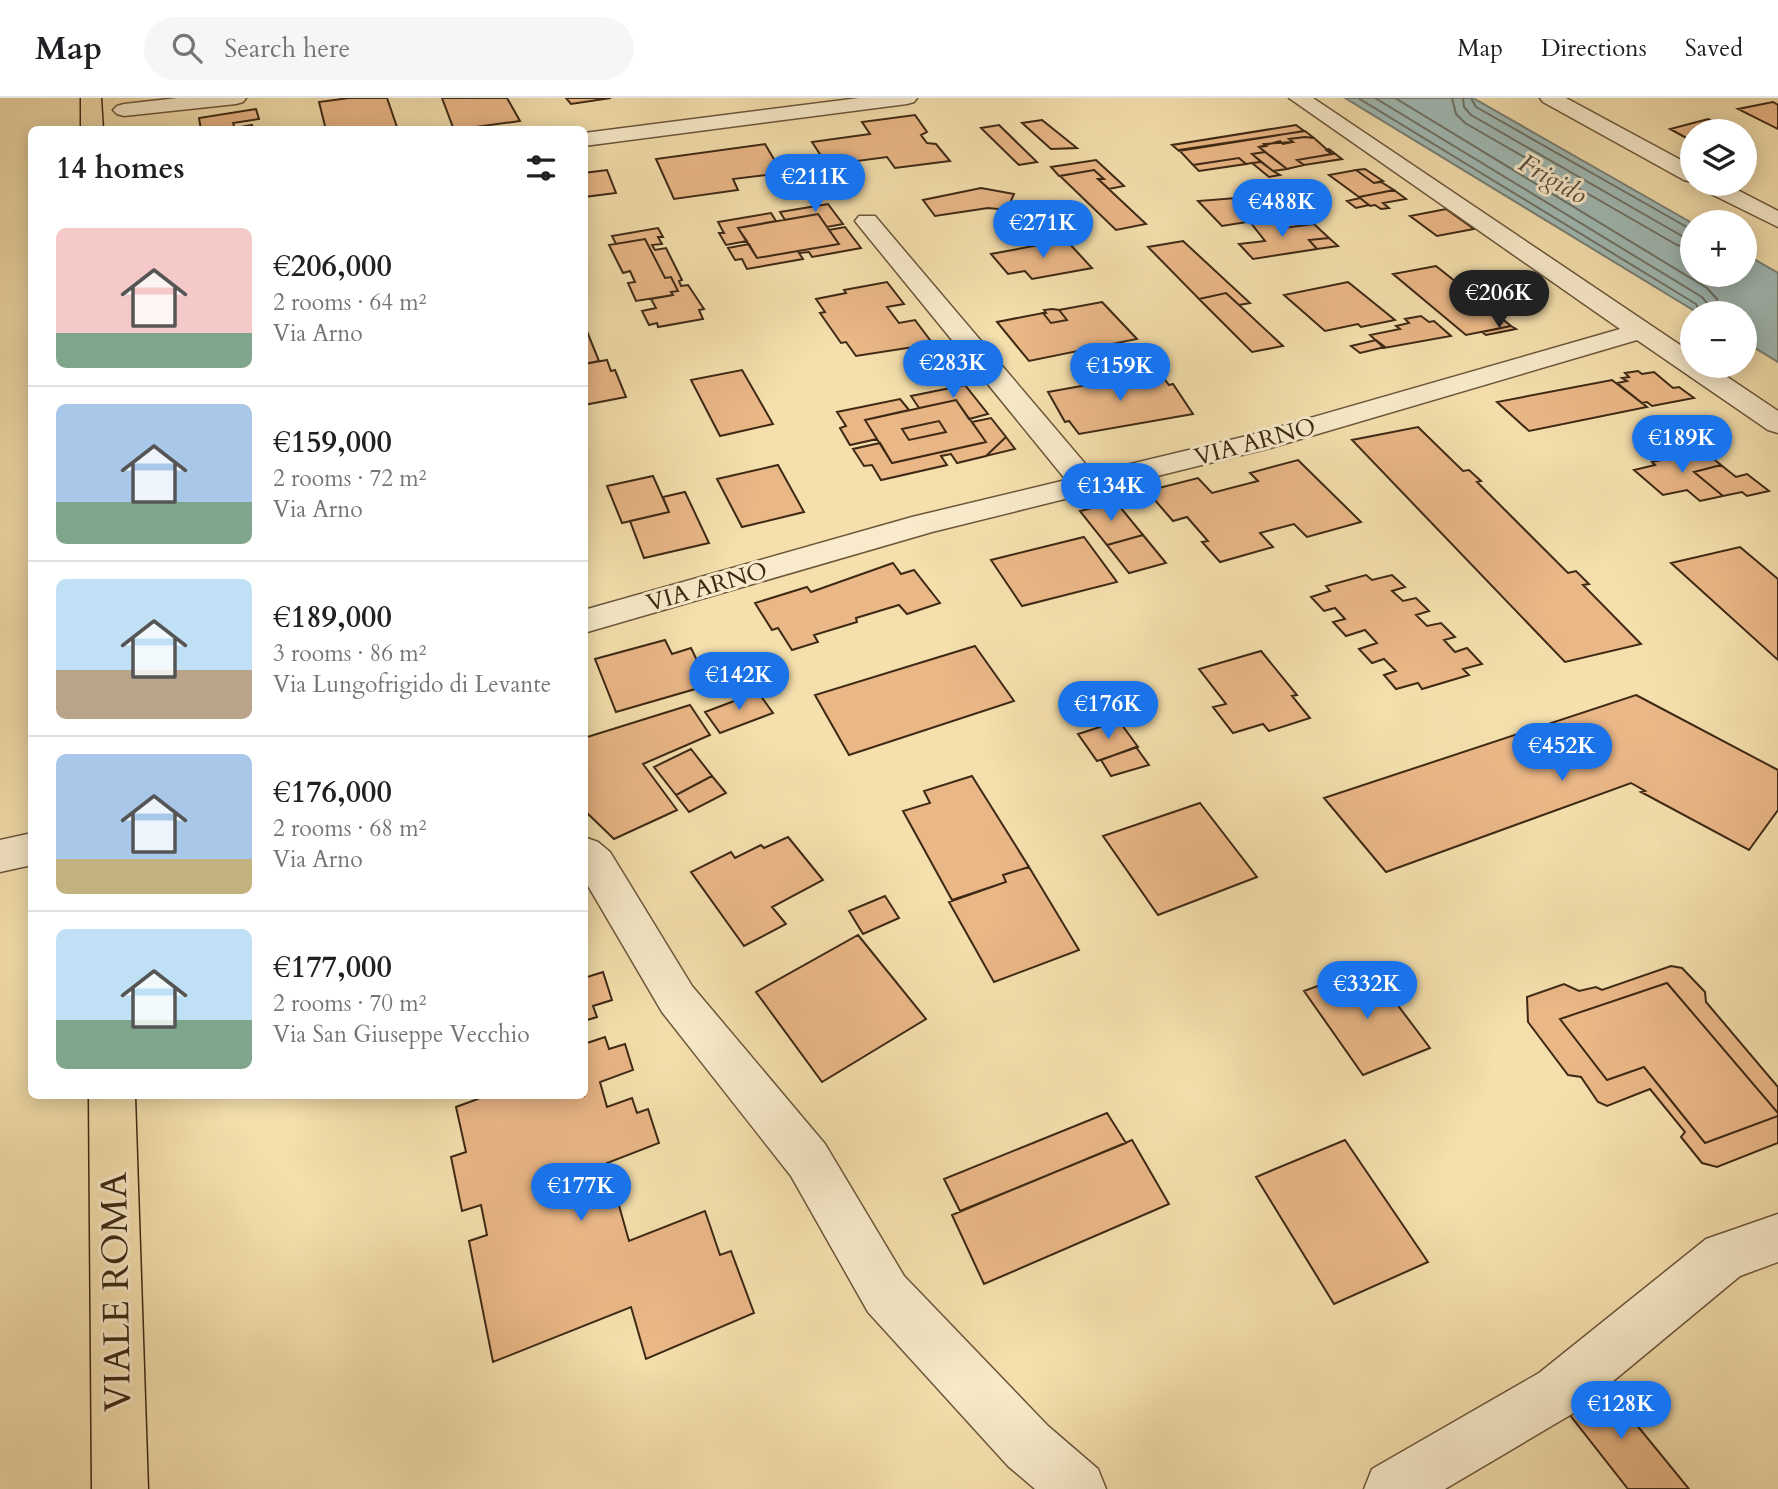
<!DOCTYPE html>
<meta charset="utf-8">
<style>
:root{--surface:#fff;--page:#f6f6f6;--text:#202124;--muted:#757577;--line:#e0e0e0;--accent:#1a73e8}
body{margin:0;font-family:Cardo,serif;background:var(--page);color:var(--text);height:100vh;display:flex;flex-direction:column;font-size:26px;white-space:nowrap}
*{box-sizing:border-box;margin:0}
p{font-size:23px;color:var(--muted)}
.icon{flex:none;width:38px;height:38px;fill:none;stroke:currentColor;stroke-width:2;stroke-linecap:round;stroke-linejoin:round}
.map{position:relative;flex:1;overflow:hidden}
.sheet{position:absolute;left:28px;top:28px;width:560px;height:973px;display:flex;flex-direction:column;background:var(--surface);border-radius:10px;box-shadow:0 4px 18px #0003}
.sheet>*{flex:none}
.fabs{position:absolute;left:1680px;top:21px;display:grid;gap:14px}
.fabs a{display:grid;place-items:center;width:77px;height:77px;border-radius:50%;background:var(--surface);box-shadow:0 4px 18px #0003;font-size:35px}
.price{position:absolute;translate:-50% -60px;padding:0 16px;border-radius:24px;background:var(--accent);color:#fff;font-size:23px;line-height:46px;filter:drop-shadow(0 2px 4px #0008)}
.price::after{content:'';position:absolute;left:50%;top:42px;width:21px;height:16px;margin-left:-10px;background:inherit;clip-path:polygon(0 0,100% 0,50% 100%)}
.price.on{background:#222;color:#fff}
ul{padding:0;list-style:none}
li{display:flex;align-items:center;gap:21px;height:175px;padding:0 28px}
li+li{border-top:2px solid var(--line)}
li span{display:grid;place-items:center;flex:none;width:196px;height:140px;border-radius:10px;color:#555}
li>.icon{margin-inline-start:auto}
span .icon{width:84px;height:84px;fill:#fffc;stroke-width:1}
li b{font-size:30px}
h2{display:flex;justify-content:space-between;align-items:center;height:84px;padding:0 28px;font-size:30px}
header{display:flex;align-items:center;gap:42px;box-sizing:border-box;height:98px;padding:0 35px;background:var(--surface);border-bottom:2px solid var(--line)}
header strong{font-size:33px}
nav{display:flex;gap:38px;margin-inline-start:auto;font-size:24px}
.search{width:490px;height:63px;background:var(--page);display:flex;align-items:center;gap:18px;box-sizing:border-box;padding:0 24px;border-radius:38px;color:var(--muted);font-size:26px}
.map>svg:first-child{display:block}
</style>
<header>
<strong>Map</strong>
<div class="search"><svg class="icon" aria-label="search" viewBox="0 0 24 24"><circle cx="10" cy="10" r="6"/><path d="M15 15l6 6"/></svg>Search here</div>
<nav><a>Map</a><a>Directions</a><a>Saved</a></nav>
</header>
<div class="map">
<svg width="1778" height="1391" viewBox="0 0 1778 1391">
<rect width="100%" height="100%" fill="#f4dfad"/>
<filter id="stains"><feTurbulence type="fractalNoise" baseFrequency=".00286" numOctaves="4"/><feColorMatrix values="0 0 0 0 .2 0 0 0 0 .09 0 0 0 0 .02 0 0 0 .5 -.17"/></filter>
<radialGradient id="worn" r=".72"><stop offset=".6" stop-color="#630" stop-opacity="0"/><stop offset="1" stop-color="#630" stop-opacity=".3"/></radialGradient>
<path fill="#a0bab5" stroke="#798075" stroke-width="2" d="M1345,0H1473L1692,125V177H1745V156L1778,175V264L1745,244V215H1698Z"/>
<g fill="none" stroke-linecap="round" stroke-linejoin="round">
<path stroke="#6f7264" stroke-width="2" d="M1358,0L1696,206L1700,215
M1375,0L1702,199L1707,205L1709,215
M1395,0L1707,190L1717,201L1720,215
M1452,0L1456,16L1465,25L1677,147L1692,151
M1463,0L1464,9L1471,17L1682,138L1692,140
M1471,0L1476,9L1692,132"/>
</g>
<path fill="#eab787" stroke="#3e2914" stroke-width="2" fill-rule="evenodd" d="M349,0H387L398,32H326L319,4Z
M442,0H507L520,23L454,32Z
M566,0H611L571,6Z
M1773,4L1778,7V31L1738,11Z
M256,11L259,21L233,25L235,30L252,27L253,32H201L199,20Z
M915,17L927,34L921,37L927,45L936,46L950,63L895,70L887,59L827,67L812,44L870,36L862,24Z
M1708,21L1731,33H1692V43L1670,31Z
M1042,22L1077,50L1051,51L1022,25Z
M999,27L1037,64L1019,67L981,30Z
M1296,27L1304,33L1179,53L1172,47Z
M1305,33L1314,40L1305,39L1289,41L1293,44L1264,46L1266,48L1259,49L1265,54L1252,56L1261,64L1252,65L1246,66L1239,60L1193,67L1179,52Z
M1305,39L1314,40L1332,56L1297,62L1304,67L1287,71L1259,49L1280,43L1283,46L1293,44L1289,41Z
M765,46L782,75L733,81L738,92L674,101L656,61Z
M1329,51L1342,61L1304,67L1297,62L1332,56L1326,52Z
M1265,54L1287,71L1273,73L1252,56Z
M1239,60L1246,66L1199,73L1193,67Z
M1096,62L1124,88L1109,91L1098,81H1104L1094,72L1059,78L1051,69Z
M1261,64L1273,73L1280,77L1269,79L1252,65Z
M1365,71L1383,83L1374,85L1356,72Z
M607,72L616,95L584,99V75Z
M1094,72L1104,81H1098L1146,126L1116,132L1060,78Z
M1356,72L1374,85L1381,84L1394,92L1359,99L1329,77Z
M981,90L1014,96L1007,112L988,110L935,118L923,102Z
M1394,92L1406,101L1383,105L1389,110L1381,111L1375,107L1370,108L1359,99Z
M1249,99L1272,120L1222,128L1198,103Z
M1360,100L1369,107L1356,110L1347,103Z
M828,106L843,126L827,129L818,116L785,122L780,114Z
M1446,111L1474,131L1437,138L1410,118Z
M771,115L776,123L738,130L747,143L726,147L719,135H724L718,124Z
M818,116L839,146L757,160L738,130Z
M1042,116L1049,125L1030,127L1022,119Z
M1272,120L1283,130L1314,126L1329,140L1309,142L1317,151L1253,161L1239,146L1265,143L1250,124Z
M845,129L861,150L812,159L809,154L799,155L803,161L747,171L742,161L735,162L728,150L749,146L757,160L839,146L829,132Z
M658,130L663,139H658L662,146L652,147L655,152L666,150L682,182L679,183L681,188L688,187L704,211L699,212L703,221L658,229L657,225L649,227L642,213L656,210L651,201L673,197L671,194L678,193L671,179L665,180L645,141L616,146L612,138Z
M1329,140L1338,148L1317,151L1309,142Z
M645,141L665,180L671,179L678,193L671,194L673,197L636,203L628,185L635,184L630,173L623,175L609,147Z
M1066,142L1092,170L1032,181L1025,173L1008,176L991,156Z
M1183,143L1250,205L1239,207L1226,195L1199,201L1148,149Z
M1436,168L1511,228L1466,237L1393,176Z
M887,184L904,206L887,209L899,225L915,222L933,246L856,258L846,244L841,245L820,215L825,214L816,201L846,195L844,192Z
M1348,184L1395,222L1361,229L1358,226L1325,233L1284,197Z
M1226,195L1239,207L1283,248L1252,254L1199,201Z
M1102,204L1137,241L1029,263L997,224L1043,215L1051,225L1067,222L1059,212Z
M1052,211L1059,212L1067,222L1051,225L1043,215H1046L1044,212Z
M1421,218L1429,224L1434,223L1451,238L1384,250L1370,237L1400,231L1396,228L1409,225L1405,221Z
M584,226L599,263L584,266Z
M1511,228L1516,231L1486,237L1482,234Z
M1376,242L1385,249L1360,255L1351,248Z
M607,262L611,273L615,272L626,299L584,307V266Z
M742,272L773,326L720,338L691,282Z
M1638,273L1642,276L1654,274L1673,290L1679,289L1694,300L1652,308L1647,304L1642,305L1617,285L1627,283L1622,280L1629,279L1625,275Z
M1159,274L1169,287L1173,286L1193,316L1079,336L1069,323L1065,324L1048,294Z
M1612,282L1647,309L1529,333L1497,304Z
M965,287L988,316L969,321L956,302L919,310L911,298Z
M900,301L909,312L865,322L877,341L850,347L840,330L846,328L837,314Z
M956,302L986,344L892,365L865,322ZM939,323L946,334L909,342L902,331Z
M991,320L1006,339L986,358L957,365L951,356L941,358L947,367L881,382L872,367L864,368L853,351L880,345L892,365L986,344L972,324Z
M939,323L946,334L909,342L902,331Z
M1418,329L1463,373L1469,372L1481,383L1477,384L1568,475L1576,473L1589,486L1583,487L1641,546L1565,564L1352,342Z
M1006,339L1015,351L986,358Z
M1704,353L1721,367L1694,374L1723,398L1700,403L1687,392L1663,397L1634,372L1655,367L1652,364Z
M1298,362L1361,424L1307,439L1294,426L1260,435L1273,449L1220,464L1202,444L1208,443L1187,419L1173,423L1147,393L1198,380L1212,395L1258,383L1250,375Z
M778,367L804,414L742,429L717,381Z
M1721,367L1736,379L1747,376L1769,393L1747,398L1742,394L1723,398L1694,374Z
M653,378L669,414L622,425L607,388Z
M685,394L709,445L644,460L630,423L669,414L663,399Z
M1116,404L1143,437L1107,447L1080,413Z
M1143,437L1166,465L1129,475L1107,447Z
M1084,439L1117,484L1022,508L991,462Z
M1740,449L1778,481V562L1671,465Z
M893,465L901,476L914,472L940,505L907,516L899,507L856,520L857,524L814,537L818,544L792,552L778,530L772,532L755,505L807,489L811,494Z
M1366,477L1372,482L1392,477L1405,489L1392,493L1403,503L1416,500L1429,513L1416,517L1427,528L1441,525L1455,539L1444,542L1455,554L1467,550L1482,566L1463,571L1469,577L1422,591L1418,585L1396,591L1384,577L1396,573L1384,561L1372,565L1359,551L1377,545L1365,532L1346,538L1333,524L1345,521L1335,510L1324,513L1311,499L1330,493L1326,488Z
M665,542L672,556L691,550L709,587L616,614L595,561Z
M975,548L1014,603L849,657L815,597Z
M1261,553L1297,597L1292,598L1310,620L1269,633L1263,626L1233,635L1213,609L1226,606L1199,571Z
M758,594L773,615L720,635L705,614Z
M1636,597L1778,672V712L1749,752L1641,694L1645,693L1631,685L1386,774L1324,700Z
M690,607L710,637L643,666L677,712L614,741L584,712V640Z
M1119,623L1138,649L1097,663L1078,636Z
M1136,649L1149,667L1111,678L1101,662Z
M691,651L712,678L676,697L654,669Z
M712,678L726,695L689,714L676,697Z
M972,678L1029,769L1003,777L1006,784L952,802L903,713L930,705L924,693Z
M1200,705L1257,779L1158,817L1103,738Z
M788,739L823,782L772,809L786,826L744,848L691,774L731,754L735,760L761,747L764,750Z
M1029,769L1079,852L994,884L949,804L1006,784L1003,777Z
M885,798L899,820L863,836L849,813Z
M858,837L926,921L822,984L756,894Z
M1671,868L1682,870L1705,894L1706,904L1778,989V1015L1667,885L1560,921L1607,982L1644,969L1705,1045L1778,1018V1045L1717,1069L1702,1065L1681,1039L1685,1034L1650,991L1607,1008L1598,1004L1581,979L1568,977L1528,924L1527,899L1564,886L1579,893L1596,889L1602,892Z
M1369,869L1430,950L1363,977L1304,893Z
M603,874L612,902L593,908L597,919L584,923V880Z
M1667,885L1778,1015V1018L1705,1045L1644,969L1607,982L1560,921Z
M605,939L609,951L625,946L633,972L600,984L607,1009L632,1000L637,1015L648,1011L659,1045L607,1065L629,1143L705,1113L720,1157L731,1153L754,1215L646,1261L631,1209L493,1264L469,1143L487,1137L481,1107L462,1113L451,1059L466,1054L456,1009L478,1001L477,998H584V946Z
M1107,1015L1126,1045L960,1113L944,1081Z
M1132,1042L1169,1106L984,1186L952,1117Z
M1345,1042L1428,1164L1334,1206L1256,1079Z
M1600,1282L1689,1391H1628L1562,1307Z"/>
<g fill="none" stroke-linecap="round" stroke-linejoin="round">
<defs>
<path id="minor" d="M178,0H246L243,4L236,6L124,18L117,16L113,12L117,8L124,6Z
M859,0H917L914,4L907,6L584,48V35Z
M1289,0H1313L1692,255V268H1711L1778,313V335L1768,332L1637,242L1270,350L932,434L584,535V512L912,419L1066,382L859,128L855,123L859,118H875L1093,375L1251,337L1620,231Z
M1540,0H1566L1692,68V84L1684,82L1543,4Z
M1698,86H1726L1778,113V129L1701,91Z
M32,735V767L0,774V742Z
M584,739L598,744L610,754L692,888L825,1046L904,1178L1048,1328L1098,1371L1106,1391H1035L1008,1368L868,1214L791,1078L662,914L584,781Z
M1778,1116V1164L1740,1178L1577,1313L1445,1391H1364L1372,1371L1539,1275L1706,1141Z"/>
<path id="major" d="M81,0H101L103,32H81Z
M89,998H135L148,1391H92Z"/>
</defs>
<use href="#minor" stroke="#6c563a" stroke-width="3"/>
<use href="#major" stroke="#3e2914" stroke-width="3"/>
<use href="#minor" fill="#f8eaca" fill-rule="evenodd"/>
<use href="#major" fill="#f4dfad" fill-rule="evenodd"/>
</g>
<g text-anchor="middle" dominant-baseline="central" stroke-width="6" stroke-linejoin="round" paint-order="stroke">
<g font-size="24" fill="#3e2914" stroke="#f8eaca">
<text transform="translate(1255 344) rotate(-15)">VIA ARNO</text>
<text transform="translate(707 489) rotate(-16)">VIA ARNO</text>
</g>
<g font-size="26" font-style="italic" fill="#564d3c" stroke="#f8eaca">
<text transform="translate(1553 81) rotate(30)">Frigido</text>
</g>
<g font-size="37" fill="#3e2914" stroke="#f8eaca">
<text transform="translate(116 1194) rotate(-91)">VIALE ROMA</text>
</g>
</g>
<rect width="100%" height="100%" filter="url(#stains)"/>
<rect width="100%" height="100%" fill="url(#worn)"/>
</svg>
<div class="fabs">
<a><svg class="icon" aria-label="layers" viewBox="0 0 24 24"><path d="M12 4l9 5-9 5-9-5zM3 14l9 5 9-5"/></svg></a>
<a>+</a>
<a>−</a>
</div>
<b class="price" style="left:815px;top:116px">€211K</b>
<b class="price" style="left:1282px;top:141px">€488K</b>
<b class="price" style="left:1043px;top:162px">€271K</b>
<b class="price on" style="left:1499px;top:232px">€206K</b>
<b class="price" style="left:953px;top:302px">€283K</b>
<b class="price" style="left:1120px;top:305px">€159K</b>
<b class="price" style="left:1682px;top:377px">€189K</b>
<b class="price" style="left:1111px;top:425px">€134K</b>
<b class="price" style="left:739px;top:614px">€142K</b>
<b class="price" style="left:1108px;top:643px">€176K</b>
<b class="price" style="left:1562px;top:685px">€452K</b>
<b class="price" style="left:1367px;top:923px">€332K</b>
<b class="price" style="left:581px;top:1125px">€177K</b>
<b class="price" style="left:1621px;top:1343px">€128K</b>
<section class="sheet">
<h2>14 homes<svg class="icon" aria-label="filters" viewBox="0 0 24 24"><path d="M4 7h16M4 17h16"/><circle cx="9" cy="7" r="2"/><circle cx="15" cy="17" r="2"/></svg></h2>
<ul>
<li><span style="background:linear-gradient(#f6c9c9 75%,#7fa58c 0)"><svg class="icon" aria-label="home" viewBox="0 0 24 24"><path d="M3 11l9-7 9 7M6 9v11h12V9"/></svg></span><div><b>€206,000</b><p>2 rooms · 64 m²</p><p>Via Arno</p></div></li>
<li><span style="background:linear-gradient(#a9c7e8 70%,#7fa58c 0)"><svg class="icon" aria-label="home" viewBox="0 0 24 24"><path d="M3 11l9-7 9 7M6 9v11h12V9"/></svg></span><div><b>€159,000</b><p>2 rooms · 72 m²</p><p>Via Arno</p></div></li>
<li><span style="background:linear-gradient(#bfe0f5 65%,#b9a48a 0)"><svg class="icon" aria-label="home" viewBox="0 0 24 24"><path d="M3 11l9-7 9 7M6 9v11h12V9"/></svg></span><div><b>€189,000</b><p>3 rooms · 86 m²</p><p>Via Lungofrigido di Levante</p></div></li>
<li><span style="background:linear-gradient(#a9c7e8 75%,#c2b280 0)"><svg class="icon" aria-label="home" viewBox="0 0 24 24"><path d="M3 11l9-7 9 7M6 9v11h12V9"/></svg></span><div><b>€176,000</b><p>2 rooms · 68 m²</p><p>Via Arno</p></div></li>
<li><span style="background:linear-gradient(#bfe0f5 65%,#7fa58c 0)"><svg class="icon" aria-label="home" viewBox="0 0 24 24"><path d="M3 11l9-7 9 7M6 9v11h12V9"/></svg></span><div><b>€177,000</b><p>2 rooms · 70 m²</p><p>Via San Giuseppe Vecchio</p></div></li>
</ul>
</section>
</div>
